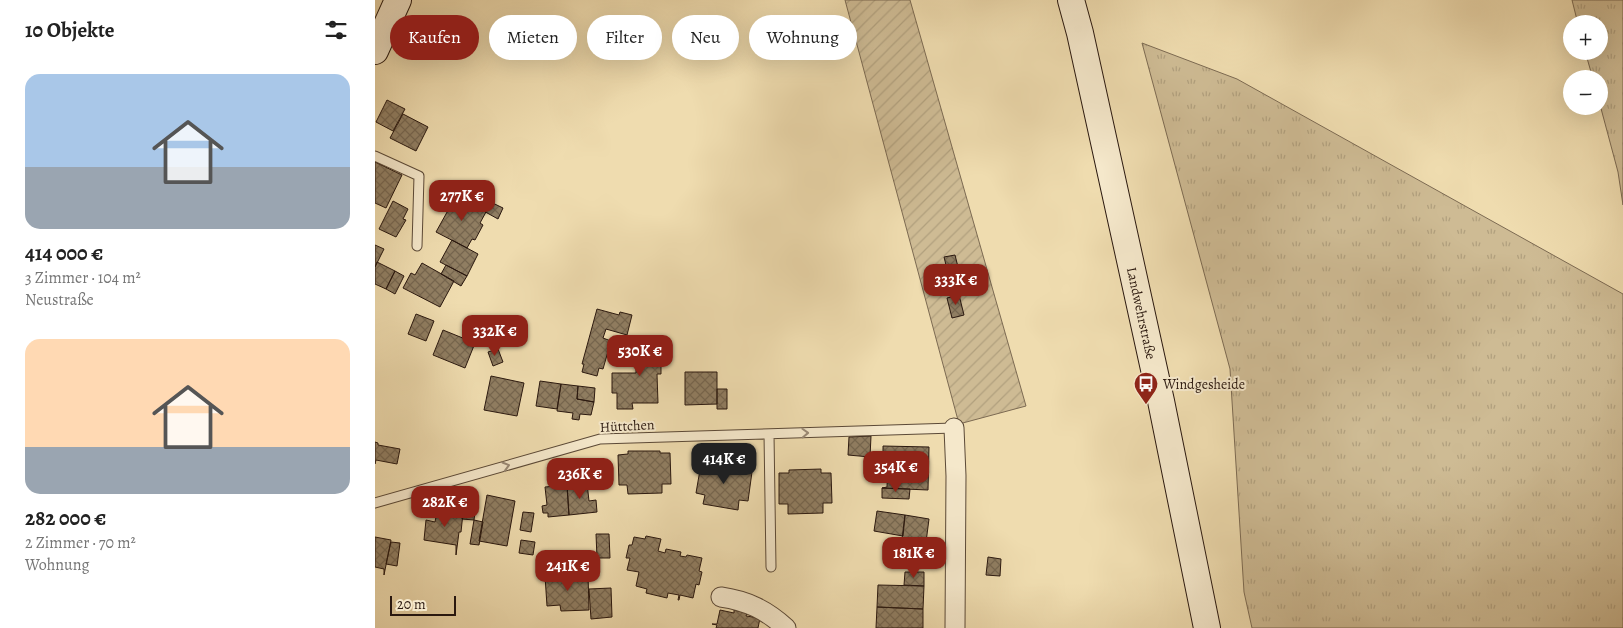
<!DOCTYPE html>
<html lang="de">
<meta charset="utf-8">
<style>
:root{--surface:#fff;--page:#f6f6f6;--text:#222;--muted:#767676;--accent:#8f2418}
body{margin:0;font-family:Alegreya,serif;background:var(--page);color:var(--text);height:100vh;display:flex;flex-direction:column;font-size:19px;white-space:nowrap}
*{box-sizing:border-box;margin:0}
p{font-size:16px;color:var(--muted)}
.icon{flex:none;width:28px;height:28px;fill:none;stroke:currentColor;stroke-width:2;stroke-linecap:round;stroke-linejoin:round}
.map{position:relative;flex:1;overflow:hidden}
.details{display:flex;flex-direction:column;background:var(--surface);width:375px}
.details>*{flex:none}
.banner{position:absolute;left:15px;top:15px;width:475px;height:45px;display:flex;gap:10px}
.buttons{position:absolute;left:1188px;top:15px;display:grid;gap:10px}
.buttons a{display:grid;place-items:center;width:45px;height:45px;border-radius:50%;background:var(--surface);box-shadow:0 5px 20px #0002;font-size:25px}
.scale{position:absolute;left:15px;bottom:12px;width:66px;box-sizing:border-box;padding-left:5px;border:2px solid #2a180f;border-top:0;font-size:14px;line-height:18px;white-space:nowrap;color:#2a180f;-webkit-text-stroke:4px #f5e8cb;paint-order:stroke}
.price{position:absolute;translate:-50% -42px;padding:0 11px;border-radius:10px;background:var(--accent);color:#fff;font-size:16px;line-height:32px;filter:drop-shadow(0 1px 2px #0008)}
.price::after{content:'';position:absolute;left:50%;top:30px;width:15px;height:11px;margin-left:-8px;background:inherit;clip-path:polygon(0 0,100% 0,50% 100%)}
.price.current{background:#222;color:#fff}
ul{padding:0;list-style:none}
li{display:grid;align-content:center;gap:10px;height:265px;padding:0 25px}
li span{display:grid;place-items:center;height:155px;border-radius:15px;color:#555}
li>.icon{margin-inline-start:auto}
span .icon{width:90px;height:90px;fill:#fffc;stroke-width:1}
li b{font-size:21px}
h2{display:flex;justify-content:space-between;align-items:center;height:60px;padding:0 25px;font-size:21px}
.pill{padding:0 18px;border-radius:22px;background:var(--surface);box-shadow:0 5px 20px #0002;font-size:18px;line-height:45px}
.pill.current{background:var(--accent);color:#fff}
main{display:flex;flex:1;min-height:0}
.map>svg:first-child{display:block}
</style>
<main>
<section class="details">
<h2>10 Objekte<svg class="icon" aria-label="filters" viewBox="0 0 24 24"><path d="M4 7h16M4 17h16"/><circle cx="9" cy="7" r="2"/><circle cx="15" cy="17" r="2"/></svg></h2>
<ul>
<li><span style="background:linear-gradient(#a9c7e8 60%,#9aa5b1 0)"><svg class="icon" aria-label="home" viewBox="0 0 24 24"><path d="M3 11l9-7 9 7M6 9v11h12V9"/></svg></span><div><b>414 000 €</b><p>3 Zimmer · 104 m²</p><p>Neustraße</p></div></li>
<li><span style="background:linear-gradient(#ffd9b3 70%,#9aa5b1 0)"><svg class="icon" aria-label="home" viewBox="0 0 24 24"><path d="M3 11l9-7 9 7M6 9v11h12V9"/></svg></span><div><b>282 000 €</b><p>2 Zimmer · 70 m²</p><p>Wohnung</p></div></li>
</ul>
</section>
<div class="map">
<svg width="1248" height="628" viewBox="0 0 1248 628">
<defs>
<pattern id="grass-tufts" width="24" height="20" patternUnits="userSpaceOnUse" patternTransform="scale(1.25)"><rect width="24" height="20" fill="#cebb94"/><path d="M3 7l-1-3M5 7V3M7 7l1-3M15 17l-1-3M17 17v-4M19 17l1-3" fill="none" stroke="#b1a07e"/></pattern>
<pattern id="garden-furrows" width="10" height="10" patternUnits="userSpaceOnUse" patternTransform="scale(1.25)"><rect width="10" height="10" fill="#cebb94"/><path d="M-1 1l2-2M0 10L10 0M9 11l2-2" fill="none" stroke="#b1a07e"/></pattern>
<pattern id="building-cross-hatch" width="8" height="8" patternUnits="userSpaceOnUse" patternTransform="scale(1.25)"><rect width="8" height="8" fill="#907e62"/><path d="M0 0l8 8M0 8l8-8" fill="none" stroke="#76664f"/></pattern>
</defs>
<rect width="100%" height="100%" fill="#efdcaf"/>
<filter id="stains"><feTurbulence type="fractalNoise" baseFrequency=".004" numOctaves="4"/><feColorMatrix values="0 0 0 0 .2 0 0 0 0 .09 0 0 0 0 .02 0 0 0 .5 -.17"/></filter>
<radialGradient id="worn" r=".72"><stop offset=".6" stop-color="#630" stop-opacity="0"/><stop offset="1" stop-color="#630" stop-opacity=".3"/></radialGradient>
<path fill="url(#grass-tufts)" stroke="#7c6a52" d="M1197,0H1248V205L1243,172L1224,101V79H1218L1210,51H1224V24H1203Z
M767,43L862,79L1248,294V628H877L869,592L855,369Z"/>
<path fill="url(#garden-furrows)" stroke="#7c6a52" d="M470,0H535L651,406L584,424Z"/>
<path fill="url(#building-cross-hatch)" stroke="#2a180f" d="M12,100L30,109L18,131L1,122Z
M28,114L53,127L41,151L15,138Z
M0,162L27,175L11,208L0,203Z
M101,195L128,208L123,219L96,204Z
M81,196L111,212L105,223L108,225L100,240L97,239L92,248L61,232Z
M18,201L33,209L28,219L31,220L21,237L4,229Z
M77,240L103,254L92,276L65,262Z
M0,245L9,249L0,267Z
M580,255L585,275L574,277L569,257Z
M2,262L20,271L11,289L0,284V267Z
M47,263L79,281L65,307L28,288L36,273L40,275Z
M71,265L92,276L86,286L66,274Z
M20,271L29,276L20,294L11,289Z
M584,295L589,315L577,318L572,298Z
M222,309L244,315L245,312L257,315L252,335L231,329L228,338L236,341L228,369L224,368L222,376L207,372L209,364H207Z
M41,314L59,321L51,341L33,334Z
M68,330L100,343L90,368L58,355Z
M261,339H284V351H286V374H282L283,403H257L258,409H242V393H237V373H261Z
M123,349L128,362L118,366L113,352Z
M310,372H342V404L310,405Z
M116,376L149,383L142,416L109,410Z
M165,381L186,384L182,409L161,406Z
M186,384L203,386L202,399L219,402L216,415L205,414L204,420L197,419L198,413L182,411Z
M203,386L220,388L219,402L202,399Z
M342,389H352V409H342Z
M496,436L495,457L473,455L474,437Z
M0,442L3,443V445L25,449L22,464L1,460L0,464Z
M508,446L554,447L553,490L507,488L512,487L513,459H508Z
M253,451H285V453H295L296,484H287V493L253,494L252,485H244L243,455L253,454Z
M337,462L368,467L367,470L377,472L373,501L364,500L363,510L328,504L330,495L321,493L326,464L336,465Z
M446,469V473H456L457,503H448V513L413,514V504H404V473H414V470Z
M212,483L214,501L221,500L222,512L194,515L192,485Z
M192,485L194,515L173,517V513H168L167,506L172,505L170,487Z
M507,488L535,489L534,499L507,498Z
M112,495L140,501L132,546L104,541Z
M89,496L102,498L99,520L87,519Z
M62,511L74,513L75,511L88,513L86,532H84L81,555V545L49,540L51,520L60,522Z
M502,511L530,515L528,536L499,531Z
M148,512L159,513L156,532L145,530Z
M530,515L554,519L550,550L526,547Z
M99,520L108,522L104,545L95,544Z
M221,534H234L235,558H222Z
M271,536L286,539L283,551L290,553L291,549L306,552L305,556L311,557L312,555L327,558L324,571L327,572L324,585L321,584L318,598L305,595L304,600H303L304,595L293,593L292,598L271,593L272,589L261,586L264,572L252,570L255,558H251L254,545H257L259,537L270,539Z
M0,537L16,540L9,575V569L0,567Z
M146,540L160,542L158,555L144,553Z
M16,542L25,543L22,566L11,564Z
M613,557L626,559L625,576L611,575Z
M530,572H549V586L529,585Z
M213,574L214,610L186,611L185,605L172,606L170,576Z
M503,585L549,586L548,609L502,607Z
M236,588L237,617L216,619L214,589Z
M502,607L548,609V628H501Z
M345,610L359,613V610L372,613L371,616L385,618L383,628H341L342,625L337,624H342Z"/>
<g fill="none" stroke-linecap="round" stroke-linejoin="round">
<defs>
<path id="service" d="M0,156L44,176L42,246
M394,434L396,567
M0,503L225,439L579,428"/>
<path id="minor" d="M579,428L581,476L580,628
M346,597C373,601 391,610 411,628"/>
<g id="secondary">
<path id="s1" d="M696,0L705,33L786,401L832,628"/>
<path d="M0,51L23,0"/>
</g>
</defs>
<use href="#service" stroke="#5b4937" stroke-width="11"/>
<use href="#minor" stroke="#5b4937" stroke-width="21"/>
<use href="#secondary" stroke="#2a180f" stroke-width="28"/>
<use href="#service" stroke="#f5e8cb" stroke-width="9"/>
<use href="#minor" stroke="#f5e8cb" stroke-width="19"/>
<use href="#secondary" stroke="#f5e8cb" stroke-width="26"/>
</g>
<defs><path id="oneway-chevron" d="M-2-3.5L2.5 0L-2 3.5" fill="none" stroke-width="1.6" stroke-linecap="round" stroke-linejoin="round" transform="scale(1.25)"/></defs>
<g stroke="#9a8a76">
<use href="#oneway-chevron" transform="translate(430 433) rotate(-2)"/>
<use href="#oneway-chevron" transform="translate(131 466) rotate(-16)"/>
</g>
<defs>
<symbol id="bus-pin" viewBox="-11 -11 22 30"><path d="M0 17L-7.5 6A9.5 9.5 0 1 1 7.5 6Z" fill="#8f2418" stroke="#f5e8cb"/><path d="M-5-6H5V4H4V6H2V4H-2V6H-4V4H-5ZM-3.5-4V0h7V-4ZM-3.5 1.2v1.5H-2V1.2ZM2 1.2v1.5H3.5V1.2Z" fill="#fff"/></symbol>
</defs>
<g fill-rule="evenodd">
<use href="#bus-pin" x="757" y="370" width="28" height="38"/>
</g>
<g text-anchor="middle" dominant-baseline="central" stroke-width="4" stroke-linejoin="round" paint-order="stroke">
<g font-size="14" fill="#2a180f" stroke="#f5e8cb">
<text stroke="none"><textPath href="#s1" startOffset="321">Landwehrstraße</textPath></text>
<text transform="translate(252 426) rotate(-3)">Hüttchen</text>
</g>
<g font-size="14" fill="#2a180f" stroke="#f5e8cb" text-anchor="start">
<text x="788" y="384">Windgesheide</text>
</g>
</g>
<rect width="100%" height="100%" filter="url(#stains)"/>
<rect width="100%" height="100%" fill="url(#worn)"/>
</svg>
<div class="buttons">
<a>+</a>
<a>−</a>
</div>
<div class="scale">20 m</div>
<b class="price" style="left:87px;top:222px">277K €</b>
<b class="price" style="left:581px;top:306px">333K €</b>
<b class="price" style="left:120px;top:357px">332K €</b>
<b class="price" style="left:265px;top:377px">530K €</b>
<b class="price current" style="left:349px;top:485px">414K €</b>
<b class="price" style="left:521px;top:493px">354K €</b>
<b class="price" style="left:205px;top:500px">236K €</b>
<b class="price" style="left:70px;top:528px">282K €</b>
<b class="price" style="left:539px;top:579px">181K €</b>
<b class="price" style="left:193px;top:592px">241K €</b>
<div class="banner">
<a class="pill current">Kaufen</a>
<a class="pill">Mieten</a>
<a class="pill">Filter</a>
<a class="pill">Neu</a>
<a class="pill">Wohnung</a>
</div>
</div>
</main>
